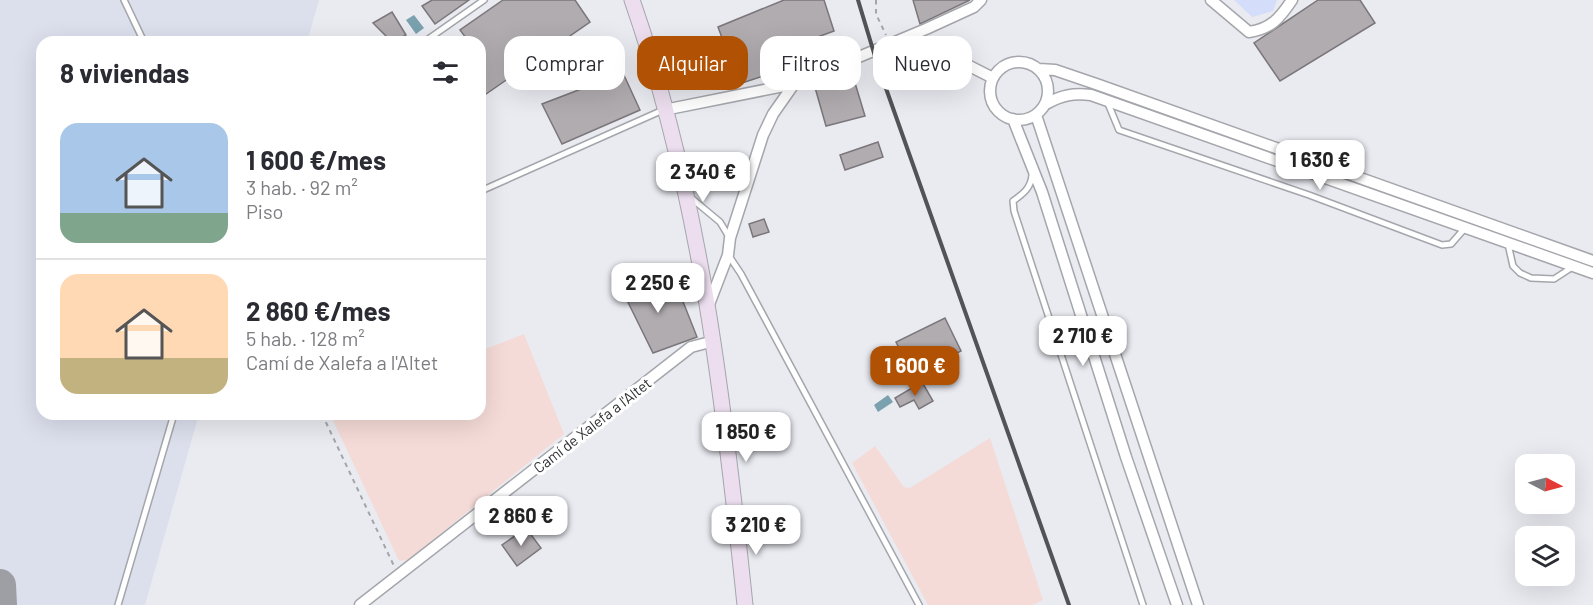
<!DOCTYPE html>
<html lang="es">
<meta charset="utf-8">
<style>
:root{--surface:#fff;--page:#f2f2f3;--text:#2b2b33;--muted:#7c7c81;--line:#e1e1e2;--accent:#b05103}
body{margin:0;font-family:Barlow,sans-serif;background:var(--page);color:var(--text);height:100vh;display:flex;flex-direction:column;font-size:22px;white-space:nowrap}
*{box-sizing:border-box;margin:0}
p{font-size:20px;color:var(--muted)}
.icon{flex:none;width:33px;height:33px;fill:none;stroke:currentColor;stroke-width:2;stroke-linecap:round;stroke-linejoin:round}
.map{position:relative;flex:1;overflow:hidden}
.sheet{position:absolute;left:36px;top:36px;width:450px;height:384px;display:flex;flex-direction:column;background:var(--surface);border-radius:18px;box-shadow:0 6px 24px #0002}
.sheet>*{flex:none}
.guide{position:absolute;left:504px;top:36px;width:570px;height:54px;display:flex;gap:12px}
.needle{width:39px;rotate:96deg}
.buttons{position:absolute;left:1515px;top:454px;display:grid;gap:12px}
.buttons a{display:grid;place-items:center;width:60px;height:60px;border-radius:12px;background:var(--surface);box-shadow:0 6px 24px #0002;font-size:30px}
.price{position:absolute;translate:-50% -51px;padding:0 14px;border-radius:12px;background:#fff;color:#222;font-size:20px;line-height:39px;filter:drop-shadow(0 2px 3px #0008)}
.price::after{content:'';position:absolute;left:50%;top:36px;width:18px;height:14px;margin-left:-9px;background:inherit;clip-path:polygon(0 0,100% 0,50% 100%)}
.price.on{background:var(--accent);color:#fff}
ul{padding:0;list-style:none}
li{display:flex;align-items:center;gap:18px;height:150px;padding:0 24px}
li+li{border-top:2px solid var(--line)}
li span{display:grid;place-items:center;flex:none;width:168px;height:120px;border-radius:18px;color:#555}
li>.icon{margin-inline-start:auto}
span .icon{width:72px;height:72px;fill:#fffc;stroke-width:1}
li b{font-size:26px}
h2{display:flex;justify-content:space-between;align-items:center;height:72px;padding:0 24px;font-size:26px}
.tag{padding:0 21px;border-radius:18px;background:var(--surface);box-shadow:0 6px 24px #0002;font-size:21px;line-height:54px}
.tag.on{background:var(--accent);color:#fff}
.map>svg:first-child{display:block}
</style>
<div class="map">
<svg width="1593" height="605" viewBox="0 0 1593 605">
<rect width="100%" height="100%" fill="#e9ebf1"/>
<path fill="#dce0ed" d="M0,0H319L307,42H42V414H199L145,605H0Z"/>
<path fill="#f5dbd7" d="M524,334L564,434L408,560L399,561L330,414H480V351Z
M990,438L1043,600L1033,605H928L852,463L875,446L904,487L910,488Z"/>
<path fill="#d4ddf9" d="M1234,0H1277L1273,11L1252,17Z"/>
<path fill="#7ba1ae" d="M414,15L424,28L416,34L406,20Z
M888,395L893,402L878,412L874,405Z"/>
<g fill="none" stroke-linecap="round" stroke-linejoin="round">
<path stroke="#9e9fa4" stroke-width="32" d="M0,585L1,605"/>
</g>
<path fill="#b1acb0" stroke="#7b767a" stroke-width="1.5" d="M432,0H469L435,24L422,6Z
M503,0H575L590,22L486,94L480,86V42H469L460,30Z
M784,0H824L834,31L815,38L824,56L739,84L718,27Z
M913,0H970L920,24Z
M1318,0H1360L1375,23L1280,81L1254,43Z
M392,12L406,35L392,42L373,23Z
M623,73L640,110L562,144L542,104Z
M852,73L865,116L826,126L814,84Z
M878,142L883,157L845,170L840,155Z
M764,219L769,232L753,237L749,224Z
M651,272L661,302L678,289L697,337L653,353L619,284Z
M945,318L961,351L914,377L896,342Z
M922,382L933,401L919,409L914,400L900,407L895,398Z
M526,528L541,548L517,566L502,545Z"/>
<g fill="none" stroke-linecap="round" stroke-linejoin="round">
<defs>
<path id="lane" d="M124,0L144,42
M424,42L484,0
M1107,101L1119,130L1309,195L1442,245L1451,244L1465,228
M1032,175C1031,188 1023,194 1013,201L1014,211L1143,605
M483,190L663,110
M690,197L720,222L729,237
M1508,244L1513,266L1520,273L1531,278L1554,279L1574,266
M729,256L741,274L919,605
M118,605L174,414"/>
<path id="street" d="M1211,0L1249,32C1271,29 1280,18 1292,0
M928,45L993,78
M990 91a29 29 0 1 1 58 0a29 29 0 1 1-58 0Z
M1039,69L1055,70L1099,85L1593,261
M1046,104C1062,95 1073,93 1091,95L1593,273
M664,110L794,84
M1036,115L1198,605
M1013,119L1042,192L1126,457L1177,605
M708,307L728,255L730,238L763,135L773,114L794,84L926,29L974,7L981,0
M360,605L691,347L714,341"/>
<path id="secondary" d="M632,0C700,195 724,401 745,605"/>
</defs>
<use href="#lane" stroke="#a4a6ac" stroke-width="8"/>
<use href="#street" stroke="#a4a6ac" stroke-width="13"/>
<use href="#secondary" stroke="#a4a6ac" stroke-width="17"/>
<path stroke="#a3a5a9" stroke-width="2" stroke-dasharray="4.5 4.5" stroke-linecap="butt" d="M876,0V14L886,35
M322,414L394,566"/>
<use href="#lane" stroke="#fff" stroke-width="5"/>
<use href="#street" stroke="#fff" stroke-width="10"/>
<use href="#secondary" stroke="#ecdeee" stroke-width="15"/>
<path stroke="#525356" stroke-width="4" d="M858,0L877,63L1069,605"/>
</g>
<g text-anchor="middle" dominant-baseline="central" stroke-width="6" stroke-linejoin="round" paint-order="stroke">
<g font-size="15" fill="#2d2e30" stroke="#fff">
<text transform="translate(592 425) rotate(-38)">Camí de Xalefa a l'Altet</text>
</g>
</g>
</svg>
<div class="buttons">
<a><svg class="needle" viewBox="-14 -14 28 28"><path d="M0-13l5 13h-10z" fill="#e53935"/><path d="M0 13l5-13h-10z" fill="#7c7c81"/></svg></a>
<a><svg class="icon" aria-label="layers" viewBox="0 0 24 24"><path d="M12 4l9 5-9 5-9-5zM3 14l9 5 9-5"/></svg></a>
</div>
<b class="price" style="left:1320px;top:191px">1 630 €</b>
<b class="price" style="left:703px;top:203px">2 340 €</b>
<b class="price" style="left:658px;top:314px">2 250 €</b>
<b class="price" style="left:1083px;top:367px">2 710 €</b>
<b class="price on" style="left:915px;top:397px">1 600 €</b>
<b class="price" style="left:746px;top:463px">1 850 €</b>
<b class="price" style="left:521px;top:547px">2 860 €</b>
<b class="price" style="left:756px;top:556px">3 210 €</b>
<div class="guide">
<a class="tag">Comprar</a>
<a class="tag on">Alquilar</a>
<a class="tag">Filtros</a>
<a class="tag">Nuevo</a>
</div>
<section class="sheet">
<h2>8 viviendas<svg class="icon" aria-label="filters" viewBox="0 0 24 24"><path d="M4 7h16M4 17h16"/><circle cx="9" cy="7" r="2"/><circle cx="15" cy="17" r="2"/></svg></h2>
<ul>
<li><span style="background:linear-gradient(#a9c7e8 75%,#7fa58c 0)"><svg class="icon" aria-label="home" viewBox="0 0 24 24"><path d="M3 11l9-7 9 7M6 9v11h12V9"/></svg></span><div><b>1 600 €/mes</b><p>3 hab. · 92 m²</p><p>Piso</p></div></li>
<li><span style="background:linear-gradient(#ffd9b3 70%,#c2b280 0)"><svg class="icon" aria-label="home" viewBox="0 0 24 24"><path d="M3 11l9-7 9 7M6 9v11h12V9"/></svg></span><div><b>2 860 €/mes</b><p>5 hab. · 128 m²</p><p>Camí de Xalefa a l'Altet</p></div></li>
</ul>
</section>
</div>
